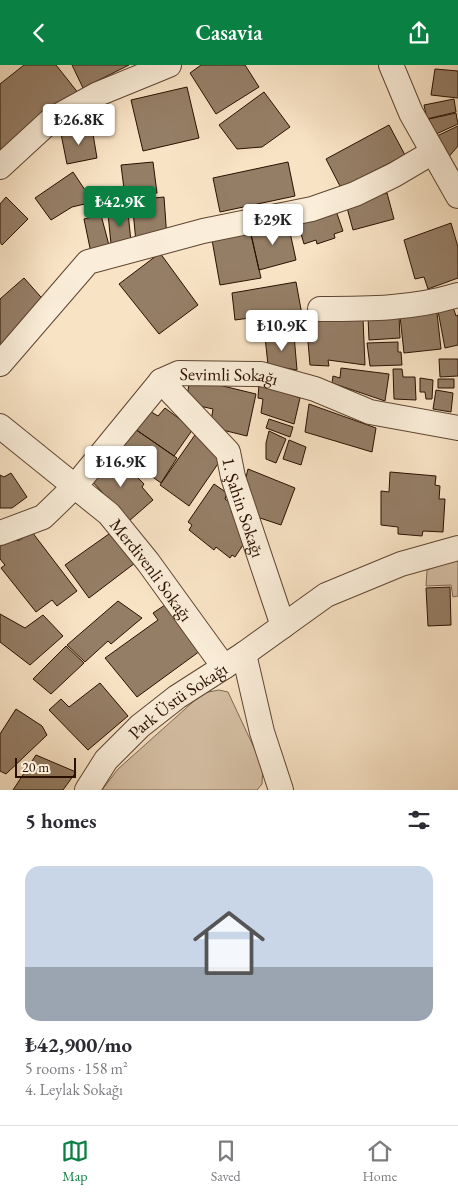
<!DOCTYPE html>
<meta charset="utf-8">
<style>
:root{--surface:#fff;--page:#f2f2f3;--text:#2b2b33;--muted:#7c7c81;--line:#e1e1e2;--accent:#0b8043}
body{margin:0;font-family:"EB Garamond",serif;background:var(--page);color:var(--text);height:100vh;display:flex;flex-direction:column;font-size:19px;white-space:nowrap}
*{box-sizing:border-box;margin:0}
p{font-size:16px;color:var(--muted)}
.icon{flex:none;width:28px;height:28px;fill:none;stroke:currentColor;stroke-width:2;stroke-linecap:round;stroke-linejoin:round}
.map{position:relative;height:725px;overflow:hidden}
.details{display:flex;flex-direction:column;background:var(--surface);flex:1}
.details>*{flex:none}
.scale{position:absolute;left:15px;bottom:12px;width:61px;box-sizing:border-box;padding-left:5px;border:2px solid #2a1000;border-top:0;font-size:14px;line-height:18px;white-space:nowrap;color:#2a1000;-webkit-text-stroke:4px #faedd9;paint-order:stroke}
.price{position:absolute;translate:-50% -42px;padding:0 11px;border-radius:5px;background:#fff;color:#222;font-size:16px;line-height:32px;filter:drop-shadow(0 1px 2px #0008)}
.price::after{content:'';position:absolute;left:50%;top:30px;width:15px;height:11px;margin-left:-8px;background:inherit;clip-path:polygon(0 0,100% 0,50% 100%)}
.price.selected{background:var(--accent);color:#fff}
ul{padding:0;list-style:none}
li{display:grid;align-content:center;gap:10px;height:265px;padding:0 25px}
li span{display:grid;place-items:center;height:155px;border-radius:15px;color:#555}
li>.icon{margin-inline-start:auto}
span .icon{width:90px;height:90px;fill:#fffc;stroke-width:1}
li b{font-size:21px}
h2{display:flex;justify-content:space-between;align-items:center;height:60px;padding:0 25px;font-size:21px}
header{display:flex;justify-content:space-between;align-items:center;height:65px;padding:0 25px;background:var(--accent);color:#fff;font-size:22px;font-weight:600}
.tabs{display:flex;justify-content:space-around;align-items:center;height:70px;border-top:1px solid var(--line);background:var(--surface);font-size:14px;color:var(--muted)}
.tabs a{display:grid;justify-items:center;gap:2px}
.tabs .selected{color:var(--accent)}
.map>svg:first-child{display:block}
</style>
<header><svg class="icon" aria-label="back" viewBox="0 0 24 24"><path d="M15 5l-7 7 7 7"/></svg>Casavia<svg class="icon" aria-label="share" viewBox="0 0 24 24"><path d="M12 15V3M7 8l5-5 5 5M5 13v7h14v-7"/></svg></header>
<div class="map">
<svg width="458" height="725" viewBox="0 0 458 725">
<rect width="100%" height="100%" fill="#f8e3c5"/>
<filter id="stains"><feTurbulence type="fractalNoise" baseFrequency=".004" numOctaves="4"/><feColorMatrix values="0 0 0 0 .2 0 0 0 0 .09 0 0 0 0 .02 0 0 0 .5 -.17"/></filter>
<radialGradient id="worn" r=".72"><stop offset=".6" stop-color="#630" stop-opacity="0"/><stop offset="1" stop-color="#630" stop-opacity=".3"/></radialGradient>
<path fill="#d5bfa4" stroke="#806852" d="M458,494V531L453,532L451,520L426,521L427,505Z
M219,625L228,627L263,702L262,719L257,725H102L118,704L203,628Z"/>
<path fill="#957e66" stroke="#2a1000" d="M24,0H56L79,29L0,90V19Z
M72,0H129L83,23Z
M201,0H245L259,22L216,49L190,8Z
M435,4L458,6V33L431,30Z
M187,22L199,73L143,86L131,35Z
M264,27L290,62L262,82L237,84L219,60Z
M454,34L456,47L427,54L424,40Z
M456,48L458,59L434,70L429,54Z
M389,60L405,90L341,123L326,94Z
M458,61V81L446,95L437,71Z
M92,63L97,93L67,99L61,69Z
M153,97L157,128L125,132L121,100Z
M288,97L295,131L220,147L213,113Z
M73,107L93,137L72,142L51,155L35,133Z
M387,128L394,154L353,165L346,139Z
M6,132L28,154L2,180L0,177V139Z
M164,132L167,174L136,177L132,135Z
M335,143L343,166L334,169L335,173L317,179L316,175L304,179L297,155Z
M128,147L131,177L111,179L108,149Z
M101,150L110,184L91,188L84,154Z
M288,158L296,195L259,205L250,165Z
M451,158L458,182V213L428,224L424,212L415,214L404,175Z
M250,165L261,213L220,220L211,169Z
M160,188L198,240L159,269L119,219Z
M24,213L48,240L0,282V234Z
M296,217L302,250L283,254V260L259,263L257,252L235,255L232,228Z
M453,242L456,251L458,250V280L445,283L438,246Z
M437,248L441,284L404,288L400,251Z
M399,251L400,273L369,275L368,252Z
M306,254H363L365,300L328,295L329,301L310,300Z
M294,270L297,305L268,300L265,272Z
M398,277V287H401L402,300L370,301L367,278Z
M439,294H458V311L440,312Z
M341,303L389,309L385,336L332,318L333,311L340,313Z
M393,304H402L403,312H415L416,335L394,334Z
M190,313L256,329L247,371L210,362L213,344L186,338Z
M420,313L433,315L432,334H426L425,327H420Z
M438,314H454V323H438Z
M259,319L300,333L294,359L261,348L263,334L258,333Z
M436,325L453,328L451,347L433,344Z
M309,339L376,363L372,387L305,367Z
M165,343L193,364L174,391L135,364L148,345L158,351Z
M269,354L293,362L290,372L266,363Z
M135,364L177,393L161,418L116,386Z
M269,366L286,374L276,398L266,394V378Z
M197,367L224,390L189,441L160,420Z
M289,375L306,382L301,400L283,394Z
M108,390L120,401L123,398L144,419L142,422L153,435L129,456L89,413Z
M248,404L295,423L281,460L254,451L242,428Z
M390,407L436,411L435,420L440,421L439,434H445L443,467L423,466L422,471L398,469V462L381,460V426L389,427Z
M11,408L27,432L12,443H0V410L4,412Z
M214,419L227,428L225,434L234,441L231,447L246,457L239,467L244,471L245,477L235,492L232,490L230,493L216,482L214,485L189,465L192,460L188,457Z
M116,464L139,495L89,533L65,500Z
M32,467L77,526L57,541L52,535L36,547L1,503L5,500L0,494V480L12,470L18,476Z
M450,522L451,560L428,561L426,523Z
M118,536L142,553L111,579L108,576L85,597L67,580Z
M165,540L200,586L137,632L105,593L158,555L153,548Z
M0,549L25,563L43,550L63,571L30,600L0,577Z
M66,581L84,598L51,629L33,614Z
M100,618L128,651L88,685L49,645L61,634L69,642Z
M16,644L42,661L47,670L6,709L0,706V669Z
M36,690L76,707L63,725H13Z"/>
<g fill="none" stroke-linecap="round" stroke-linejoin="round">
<defs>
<g id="minor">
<path d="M391,0L411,48L458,131"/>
<path d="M0,102L51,55L98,29L169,0"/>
<path d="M320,244C368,244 413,244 458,230"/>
<path d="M0,299L88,197L203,166L312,144L355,129L394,110L433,87"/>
<path id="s1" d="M161,316L228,387L233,412L283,561"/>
<path id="s2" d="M0,361L109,449L148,497L224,602"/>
<path id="s3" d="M0,468L43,452L76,420L161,316L179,308L261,309L315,324L370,347L458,363"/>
<path d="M244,589L262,667L281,725"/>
<path id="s4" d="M87,725L106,695L140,661L177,632L244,589L326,530L401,499L458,483"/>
</g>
</defs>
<use href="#minor" stroke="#5e4531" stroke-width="26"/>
<use href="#minor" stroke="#faedd9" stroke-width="24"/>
</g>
<g text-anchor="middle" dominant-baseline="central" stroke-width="4" stroke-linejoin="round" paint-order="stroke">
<g font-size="18" fill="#2a1000" stroke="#faedd9">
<text stroke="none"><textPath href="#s3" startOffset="296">Sevimli Sokağı</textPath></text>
<text stroke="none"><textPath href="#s1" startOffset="155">1. Şahin Sokağı</textPath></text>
<text stroke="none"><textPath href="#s2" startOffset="210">Merdivenli Sokağı</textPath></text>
<text stroke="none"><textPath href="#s4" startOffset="129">Park Üstü Sokağı</textPath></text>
</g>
</g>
<rect width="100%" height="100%" filter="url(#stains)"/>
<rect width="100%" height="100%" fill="url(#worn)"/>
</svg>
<div class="scale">20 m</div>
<b class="price" style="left:79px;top:81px">₺26.8K</b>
<b class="price selected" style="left:120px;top:163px">₺42.9K</b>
<b class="price" style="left:273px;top:181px">₺29K</b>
<b class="price" style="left:282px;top:287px">₺10.9K</b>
<b class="price" style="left:121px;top:423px">₺16.9K</b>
</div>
<section class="details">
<h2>5 homes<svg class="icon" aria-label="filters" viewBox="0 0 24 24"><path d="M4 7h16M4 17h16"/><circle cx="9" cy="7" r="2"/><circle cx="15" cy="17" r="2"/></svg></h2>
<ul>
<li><span style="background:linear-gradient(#c9d6e8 65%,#9aa5b1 0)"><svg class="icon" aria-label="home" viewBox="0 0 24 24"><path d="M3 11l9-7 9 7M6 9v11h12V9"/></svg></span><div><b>₺42,900/mo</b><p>5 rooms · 158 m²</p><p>4. Leylak Sokağı</p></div></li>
</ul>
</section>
<nav class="tabs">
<a class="selected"><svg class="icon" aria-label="map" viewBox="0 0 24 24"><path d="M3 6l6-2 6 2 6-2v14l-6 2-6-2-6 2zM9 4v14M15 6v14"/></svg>Map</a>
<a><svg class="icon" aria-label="saved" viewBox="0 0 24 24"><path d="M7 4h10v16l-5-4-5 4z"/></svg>Saved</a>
<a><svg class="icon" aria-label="home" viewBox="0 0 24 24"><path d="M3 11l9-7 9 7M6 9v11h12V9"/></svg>Home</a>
</nav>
